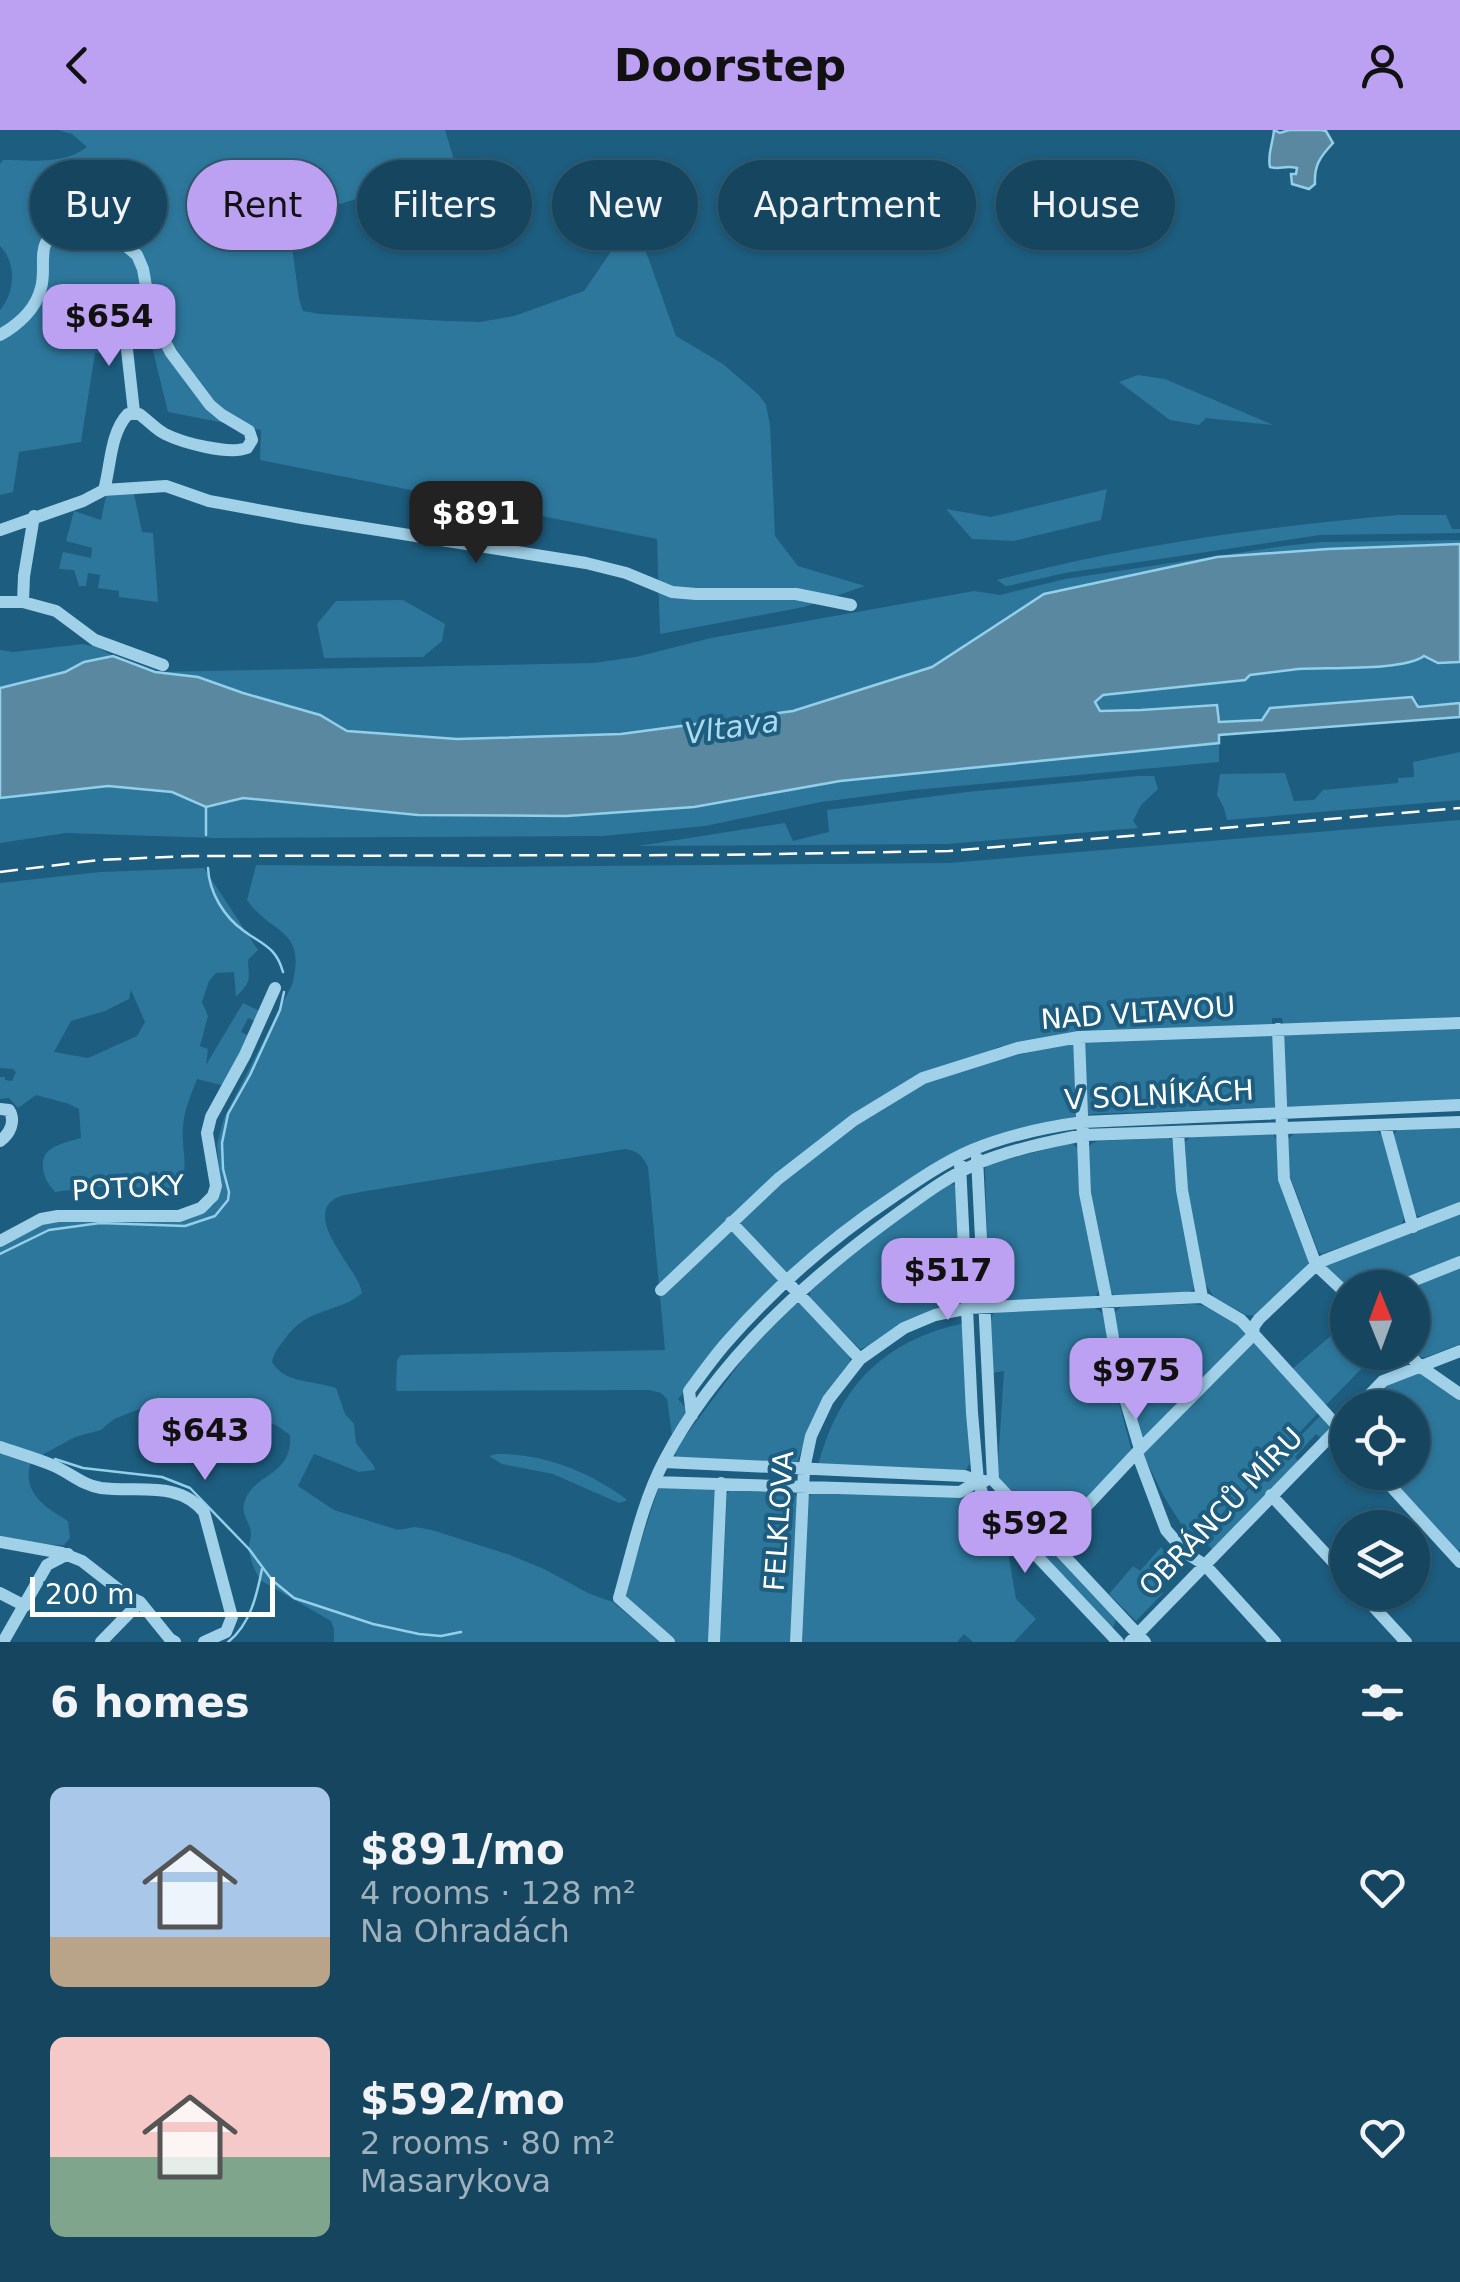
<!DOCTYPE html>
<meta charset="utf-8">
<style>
:root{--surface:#16465f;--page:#235068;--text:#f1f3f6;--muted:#9eb1bd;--line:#355e74;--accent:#bca0f2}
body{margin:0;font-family:"DejaVu Sans",sans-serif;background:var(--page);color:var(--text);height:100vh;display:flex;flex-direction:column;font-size:38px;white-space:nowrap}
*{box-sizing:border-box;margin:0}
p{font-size:32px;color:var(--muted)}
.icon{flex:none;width:55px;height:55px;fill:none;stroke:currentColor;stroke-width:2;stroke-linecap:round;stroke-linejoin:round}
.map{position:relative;height:1512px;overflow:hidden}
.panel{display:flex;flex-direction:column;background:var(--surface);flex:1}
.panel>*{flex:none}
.banner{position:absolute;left:30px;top:30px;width:1400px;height:90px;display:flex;gap:20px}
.needle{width:65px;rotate:359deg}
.tools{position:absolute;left:1330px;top:1140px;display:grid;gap:20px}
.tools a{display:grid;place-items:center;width:100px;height:100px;border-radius:50%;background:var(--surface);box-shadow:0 2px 8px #0004,0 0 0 2px var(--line);font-size:50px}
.scale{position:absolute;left:30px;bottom:25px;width:245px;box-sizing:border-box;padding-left:10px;border:5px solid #fff;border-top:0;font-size:28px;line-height:35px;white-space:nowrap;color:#fff;-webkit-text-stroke:8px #1d5d7f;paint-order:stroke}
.price{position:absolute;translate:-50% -85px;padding:0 22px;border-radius:20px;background:var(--accent);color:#111;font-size:32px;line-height:65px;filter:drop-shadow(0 2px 5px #0008)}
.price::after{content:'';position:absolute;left:50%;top:60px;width:30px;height:22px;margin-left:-15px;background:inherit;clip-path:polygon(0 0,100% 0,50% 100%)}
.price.active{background:#222;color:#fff}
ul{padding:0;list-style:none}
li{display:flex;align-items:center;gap:30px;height:250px;padding:0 50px}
li span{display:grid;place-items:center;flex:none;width:280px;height:200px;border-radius:15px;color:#555}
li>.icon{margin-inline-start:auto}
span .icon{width:120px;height:120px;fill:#fffc;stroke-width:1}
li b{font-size:42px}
h2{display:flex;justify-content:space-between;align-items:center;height:120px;padding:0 50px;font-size:42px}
.tag{padding:0 35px;border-radius:45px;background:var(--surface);box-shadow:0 2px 8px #0004,0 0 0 2px var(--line);font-size:35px;line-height:90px}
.tag.active{background:var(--accent);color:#111}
header{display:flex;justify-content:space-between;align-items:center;height:130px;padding:0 50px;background:var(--accent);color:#111;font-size:45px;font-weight:700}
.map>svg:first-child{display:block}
</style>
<header><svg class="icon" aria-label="back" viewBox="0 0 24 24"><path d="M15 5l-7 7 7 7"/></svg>Doorstep<svg class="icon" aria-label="person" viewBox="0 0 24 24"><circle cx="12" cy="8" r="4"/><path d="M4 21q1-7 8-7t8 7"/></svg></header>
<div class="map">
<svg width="1460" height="1512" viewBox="0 0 1460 1512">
<rect width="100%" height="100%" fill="#1d5d7f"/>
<path fill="#2d779c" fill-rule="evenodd" d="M58,0H445L456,36L325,79L286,86L299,95L291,109L299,169L303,181L320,184L447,191L480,192L514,186L584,161L634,88L676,206L723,234L759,265L766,275L770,295L775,406L798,436L865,456L804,477L660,504L657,409L260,330L261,300L168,282L147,196L121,193L117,224L95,223L81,312L19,322L13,362L0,365V180C15,163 17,132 0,116V34L3,30C30,30 64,35 87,17L72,4Z
M1138,245L1165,249L1273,295L1206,288L1199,295L1170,290L1119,252Z
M1107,359L1101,390L1014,411L972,409L946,379L991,387Z
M134,364L142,402L153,403L158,472L119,467V461L98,458L100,445L88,443L86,456H79L74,440L59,439L63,422L91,428L92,418L66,411L74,381L101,390L106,366Z
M1397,385H1446L1452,399H1460V403L1320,405L1065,443L1012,455L1006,456L997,450C1130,415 1261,397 1397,385Z
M1460,410V414L1328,419L1217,427L1044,464L932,537L793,581L621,604L457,609L347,601L320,585L243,563L198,547L155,542L593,533L636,527L711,508L974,461L1000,465L1065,449L1284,416L1321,412Z
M403,470L445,494L442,511L423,527L324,528L317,494L336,471Z
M83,514L97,517L113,526L85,532L65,542L0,558V520L13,522Z
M1423,526L1438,533L1460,532V573L1418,577V572L1412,567L1271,578L1262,590L1218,592L1216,575L1141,580L1100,581L1095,572L1103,566L1245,550L1249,545L1298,539L1397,536Z
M1219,613V632L1208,633L914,660L821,672L705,696L603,706L214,708L66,703L0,713V668L108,656L172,662L206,677L243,668L418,685L566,686L694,677L840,651Z
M1460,622V670L1227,690L1224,678L1217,665L1220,644L1285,643L1294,671L1314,670L1323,660L1398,653V648L1414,647L1413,632Z
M1138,646H1154L1158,659L1141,675L1133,691L1138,698L948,714L638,716L785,693L793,711L829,702L827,680L967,662Z
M1460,690V890L1452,887L1436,888L1434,891L1375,893L1356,892L1353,895H1283L1282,888H1272V895L1263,896L1261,898H1211L1208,901L1150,903L1146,901H1127L1124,904L1065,905L1063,907L1006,919L1001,916L932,944L926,943L910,951L923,954L971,936L1067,913L1460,897V970L1094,984C1049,990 1004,1000 962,1018C941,1027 922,1042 903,1054C814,1110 742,1186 678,1269L689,1282L674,1305H672L667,1269L661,1263L650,1260L397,1261L396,1258L397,1230L401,1225L665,1220L648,1037C642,1025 638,1021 625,1019L360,1062C352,1064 342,1065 336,1068C301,1088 360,1141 362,1163C336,1185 309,1175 284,1210C278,1218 274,1223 272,1232C285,1254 313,1250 336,1258L345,1284L354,1294L356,1313L374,1336L375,1340L359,1342L314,1324L298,1356L334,1380L398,1400L415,1397L432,1400L510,1425L544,1439L590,1464L613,1472L660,1512H334V1499L331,1491L260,1450C255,1441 250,1430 249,1420C248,1414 251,1410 251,1404C251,1393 241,1386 244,1374C252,1342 293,1348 290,1305L276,1295L252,1289L226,1303L208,1301L151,1279H139L114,1289L101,1300L75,1307L31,1331C21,1363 45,1377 68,1391L70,1408L64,1415L23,1414L0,1407V1115L32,1096L55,1091L189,1086L214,1075L218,1068L220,1052L217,1014L224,988L292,855C307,797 272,806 247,770L256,735L485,737L949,733Z
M204,738L258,820L248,830C249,851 252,850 236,867L234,842L216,843L209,851L202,872L208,886L200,916L208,919L206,935L243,873L264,883L259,893L248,888L241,902L252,907L225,956L197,949C191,965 184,980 183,997C181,1017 189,1037 181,1055L173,1058L92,1057L55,1062C48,1054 44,1048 43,1038C40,1016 65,1013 81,1008L79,979L69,974L36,965L18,978L9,968L0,969V947H5V950L12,951L16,942L13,939L0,938V753L100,742ZM131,860L145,892L137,906L88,928L54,922L71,891L105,881L129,869Z
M1460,996V1072L1423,1086H1418L1414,1082L1393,1006L1398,999Z
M1376,1000L1383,1006L1404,1088L1401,1096L1321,1124L1318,1121L1290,1046L1288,1009L1295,1003Z
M1273,1004L1277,1011L1309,1134L1255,1186L1246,1185L1214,1167L1204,1152L1187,1062L1185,1012L1191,1007Z
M1169,1008L1172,1010L1194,1159L1188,1163L1116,1166L1111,1163L1091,1062L1089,1018L1091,1014L1098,1011Z
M1072,1013L1078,1019L1099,1159L1096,1166L1089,1168L996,1172L992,1170L989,1164L985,1039L988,1034Z
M950,1054L955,1055L962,1119L919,1121L925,1147H963L964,1169L960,1174C941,1180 921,1185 903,1194C889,1201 875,1216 860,1219L810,1168V1159L880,1101Z
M1460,1083V1128L1384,1157L1348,1158L1324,1136Z
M1460,1135V1214L1426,1227L1417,1228L1412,1222V1158Z
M799,1173L850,1225V1233L808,1302L797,1333L676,1327L675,1320L749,1221L792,1175Z
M1191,1174C1212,1175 1234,1187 1247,1203L1183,1271L1180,1270L1143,1308L1131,1263L1125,1257L1129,1254L1114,1183L1121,1177Z
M1095,1178L1104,1184L1118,1269L1132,1322L1050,1405L997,1349L1004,1241L992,1243L991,1190L993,1184L998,1182Z
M965,1193L970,1333L965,1342L818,1336C839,1257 883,1210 965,1193Z
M1332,1205L1347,1219L1348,1222L1351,1223L1365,1235L1327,1274L1322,1273L1292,1239Z
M1253,1211L1318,1283L1197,1410H1191L1163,1365L1143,1324Z
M1421,1242L1460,1270V1419L1457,1421L1385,1343L1412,1342V1278H1366L1388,1255Z
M1320,1286L1332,1297L1321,1308L1316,1304L1295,1327L1299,1332L1214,1421L1201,1408Z
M497,1324C542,1323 591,1342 626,1369V1371L619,1373L553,1344L502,1334L489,1326Z
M662,1356L712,1358L717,1363L711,1512H675L627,1470L625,1462L658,1359Z
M732,1359L792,1362L797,1367L790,1512H720L727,1363Z
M813,1362L975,1369L1004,1399L1016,1469L1036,1489L1014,1512H973L964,1504L957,1512H801L808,1367Z
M1000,1367L1116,1490L1113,1498L991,1374Z
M1161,1417L1179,1437L1160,1459L1163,1463L1136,1491L1109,1464L1133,1436L1140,1441Z"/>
<path fill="#5988a0" stroke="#94cfea" stroke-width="2.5" d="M1274,0L1280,3L1289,0H1321L1326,1L1333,13C1320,27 1314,35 1315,54L1309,59L1292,54L1291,44H1296L1297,38C1284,35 1281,40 1270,37C1267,24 1273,14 1274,0Z
M1460,414V532L1438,533L1424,526C1404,541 1327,537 1298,539C1282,541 1266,543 1250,545L1245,550L1103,565L1095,572L1100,581L1141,580L1217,575L1219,592L1262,590L1270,578L1412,567L1418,577L1460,573V587L1219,605V613L840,651L694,677L566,686L418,685L243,668L206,677L172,662L108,656L0,668V558L65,542L84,532L113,526L155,542L198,547L243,563L320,585L347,601L457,609L621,604L793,581L932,537L1044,464L1217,427L1328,419Z"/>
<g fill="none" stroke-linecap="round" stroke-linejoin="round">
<path stroke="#94cfea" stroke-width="2.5" d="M206,677V705
M208,738C209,762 224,787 244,801C263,815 276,817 283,842
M0,1124L49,1100L100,1093L185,1096L215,1086L228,1070L229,1062L223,1039L222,1013L228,984L250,945L280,880L284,862
M55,1329L83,1338L162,1347L190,1358L249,1419L272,1450L294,1468L373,1494L419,1504L441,1506L461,1502
M228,1512C250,1495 257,1465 262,1439"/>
<path stroke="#a1d1e8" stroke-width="12" d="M124,193L134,282
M0,205C18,195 36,179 41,158C48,135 31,102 69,104L126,116L137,125L143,139L151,185L171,223L210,275L222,285L249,301L252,310L247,318C229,325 183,313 165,304C155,299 148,290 139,284H128C110,303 111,335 104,360L83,371L0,400
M104,360L166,356L209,371L302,388L586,433L626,443L672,462L696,464H796L851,475
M0,472H23L56,481L95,510L163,535
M23,472L24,446L34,386
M1278,899L1284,1049L1316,1135L1348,1165
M1079,907L1085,1063L1107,1172L1121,1255L1140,1319
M0,979L9,980C16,991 10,1004 0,1011
M1385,995L1413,1097
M1178,1002L1182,1060L1202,1167
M977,1028L993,1350
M960,1034L972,1283L978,1351L985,1371L1118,1512
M731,1092L860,1229
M0,1111L41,1089L58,1086H179L201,1078L213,1066L216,1056L207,1003L211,987L245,925L275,858
M1395,1158L1460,1132
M661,1160L778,1049L854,990L923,948L1018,918L1079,907L1460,893
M1406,1222L1421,1237L1460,1264
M1357,1278L1383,1251L1460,1221
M692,1285L689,1261C701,1245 713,1228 726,1213C775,1157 833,1107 893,1067C918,1050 944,1032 972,1020C1008,1005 1046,997 1083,992L1460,975
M0,1317C17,1323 35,1328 52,1335C69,1342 82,1355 101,1358C138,1363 178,1350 204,1382L232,1487L226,1502L204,1512
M1137,1323L1166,1400L1186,1423L1205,1435L1275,1512
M664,1332L964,1346L978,1351H985
M1378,1342L1460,1432
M993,1350L1145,1512
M655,1352L960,1362L978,1351
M1271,1365L1348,1448
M0,1412L62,1423L82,1431L127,1466L140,1472L170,1509L175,1512
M1052,1413L1140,1319L1253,1205L1254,1196L1259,1189L1316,1135L1325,1130L1460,1078
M1360,1462L1406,1512
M0,1463L25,1476
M3,1512L47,1435L68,1424
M101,1512L140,1472
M669,1512L619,1468C632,1423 642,1373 664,1331C716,1231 807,1149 897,1084C922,1066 947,1047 974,1035C1009,1020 1048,1012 1084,1005L1460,992
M714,1512L721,1353
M796,1512L804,1339L811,1306L828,1270L860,1229L904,1198L935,1185L969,1178L1202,1167L1241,1190L1348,1308
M1130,1512L1348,1288"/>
<path stroke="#fff" stroke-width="2.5" stroke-dasharray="18 8" stroke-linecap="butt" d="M0,742L99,730L189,726L716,725L949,721L1460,678"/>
</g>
<g text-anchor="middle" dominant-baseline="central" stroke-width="8" stroke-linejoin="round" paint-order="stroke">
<g font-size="28" fill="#fff" stroke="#1d5d7f">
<text transform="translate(1138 883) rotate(-4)">NAD VLTAVOU</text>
<text transform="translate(1159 965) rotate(-3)">V SOLNÍKÁCH</text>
<text transform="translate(128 1058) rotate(-3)">POTOKY</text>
<text transform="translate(1221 1382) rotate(-46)">OBRÁNCŮ MÍRU</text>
<text transform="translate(779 1391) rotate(-86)">FELKLOVA</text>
</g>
<g font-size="30" font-style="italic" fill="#acdaf0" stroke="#1d5d7f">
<text transform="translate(732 597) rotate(-8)">Vltava</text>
</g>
</g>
</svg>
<div class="tools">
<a><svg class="needle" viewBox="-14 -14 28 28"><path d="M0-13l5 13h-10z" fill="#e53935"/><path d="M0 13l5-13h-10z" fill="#9eb1bd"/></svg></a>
<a><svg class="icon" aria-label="locate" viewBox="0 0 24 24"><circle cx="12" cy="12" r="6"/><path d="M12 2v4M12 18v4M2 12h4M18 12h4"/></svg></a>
<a><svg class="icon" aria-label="layers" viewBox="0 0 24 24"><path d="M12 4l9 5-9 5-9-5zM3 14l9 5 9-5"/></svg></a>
</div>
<div class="scale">200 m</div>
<b class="price" style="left:109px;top:239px">$654</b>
<b class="price active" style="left:476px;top:436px">$891</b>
<b class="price" style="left:948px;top:1193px">$517</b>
<b class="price" style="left:1136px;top:1293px">$975</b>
<b class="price" style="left:205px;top:1353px">$643</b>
<b class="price" style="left:1025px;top:1446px">$592</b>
<div class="banner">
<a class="tag">Buy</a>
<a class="tag active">Rent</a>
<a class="tag">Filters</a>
<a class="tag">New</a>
<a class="tag">Apartment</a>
<a class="tag">House</a>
</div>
</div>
<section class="panel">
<h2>6 homes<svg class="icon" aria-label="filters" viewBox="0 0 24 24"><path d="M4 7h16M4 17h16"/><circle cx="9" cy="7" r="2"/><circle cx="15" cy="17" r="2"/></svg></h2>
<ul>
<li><span style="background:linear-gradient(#a9c7e8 75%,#b9a48a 0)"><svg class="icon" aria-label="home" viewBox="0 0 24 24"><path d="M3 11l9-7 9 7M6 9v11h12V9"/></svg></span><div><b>$891/mo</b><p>4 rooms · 128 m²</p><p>Na Ohradách</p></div><svg class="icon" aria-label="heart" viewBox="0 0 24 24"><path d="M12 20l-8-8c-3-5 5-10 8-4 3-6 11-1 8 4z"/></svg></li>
<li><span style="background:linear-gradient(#f6c9c9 60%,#7fa58c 0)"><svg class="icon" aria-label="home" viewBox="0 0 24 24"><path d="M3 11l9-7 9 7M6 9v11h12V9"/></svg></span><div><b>$592/mo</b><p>2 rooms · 80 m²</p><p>Masarykova</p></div><svg class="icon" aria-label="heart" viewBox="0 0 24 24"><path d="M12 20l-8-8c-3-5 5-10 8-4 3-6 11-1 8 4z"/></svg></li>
</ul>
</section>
